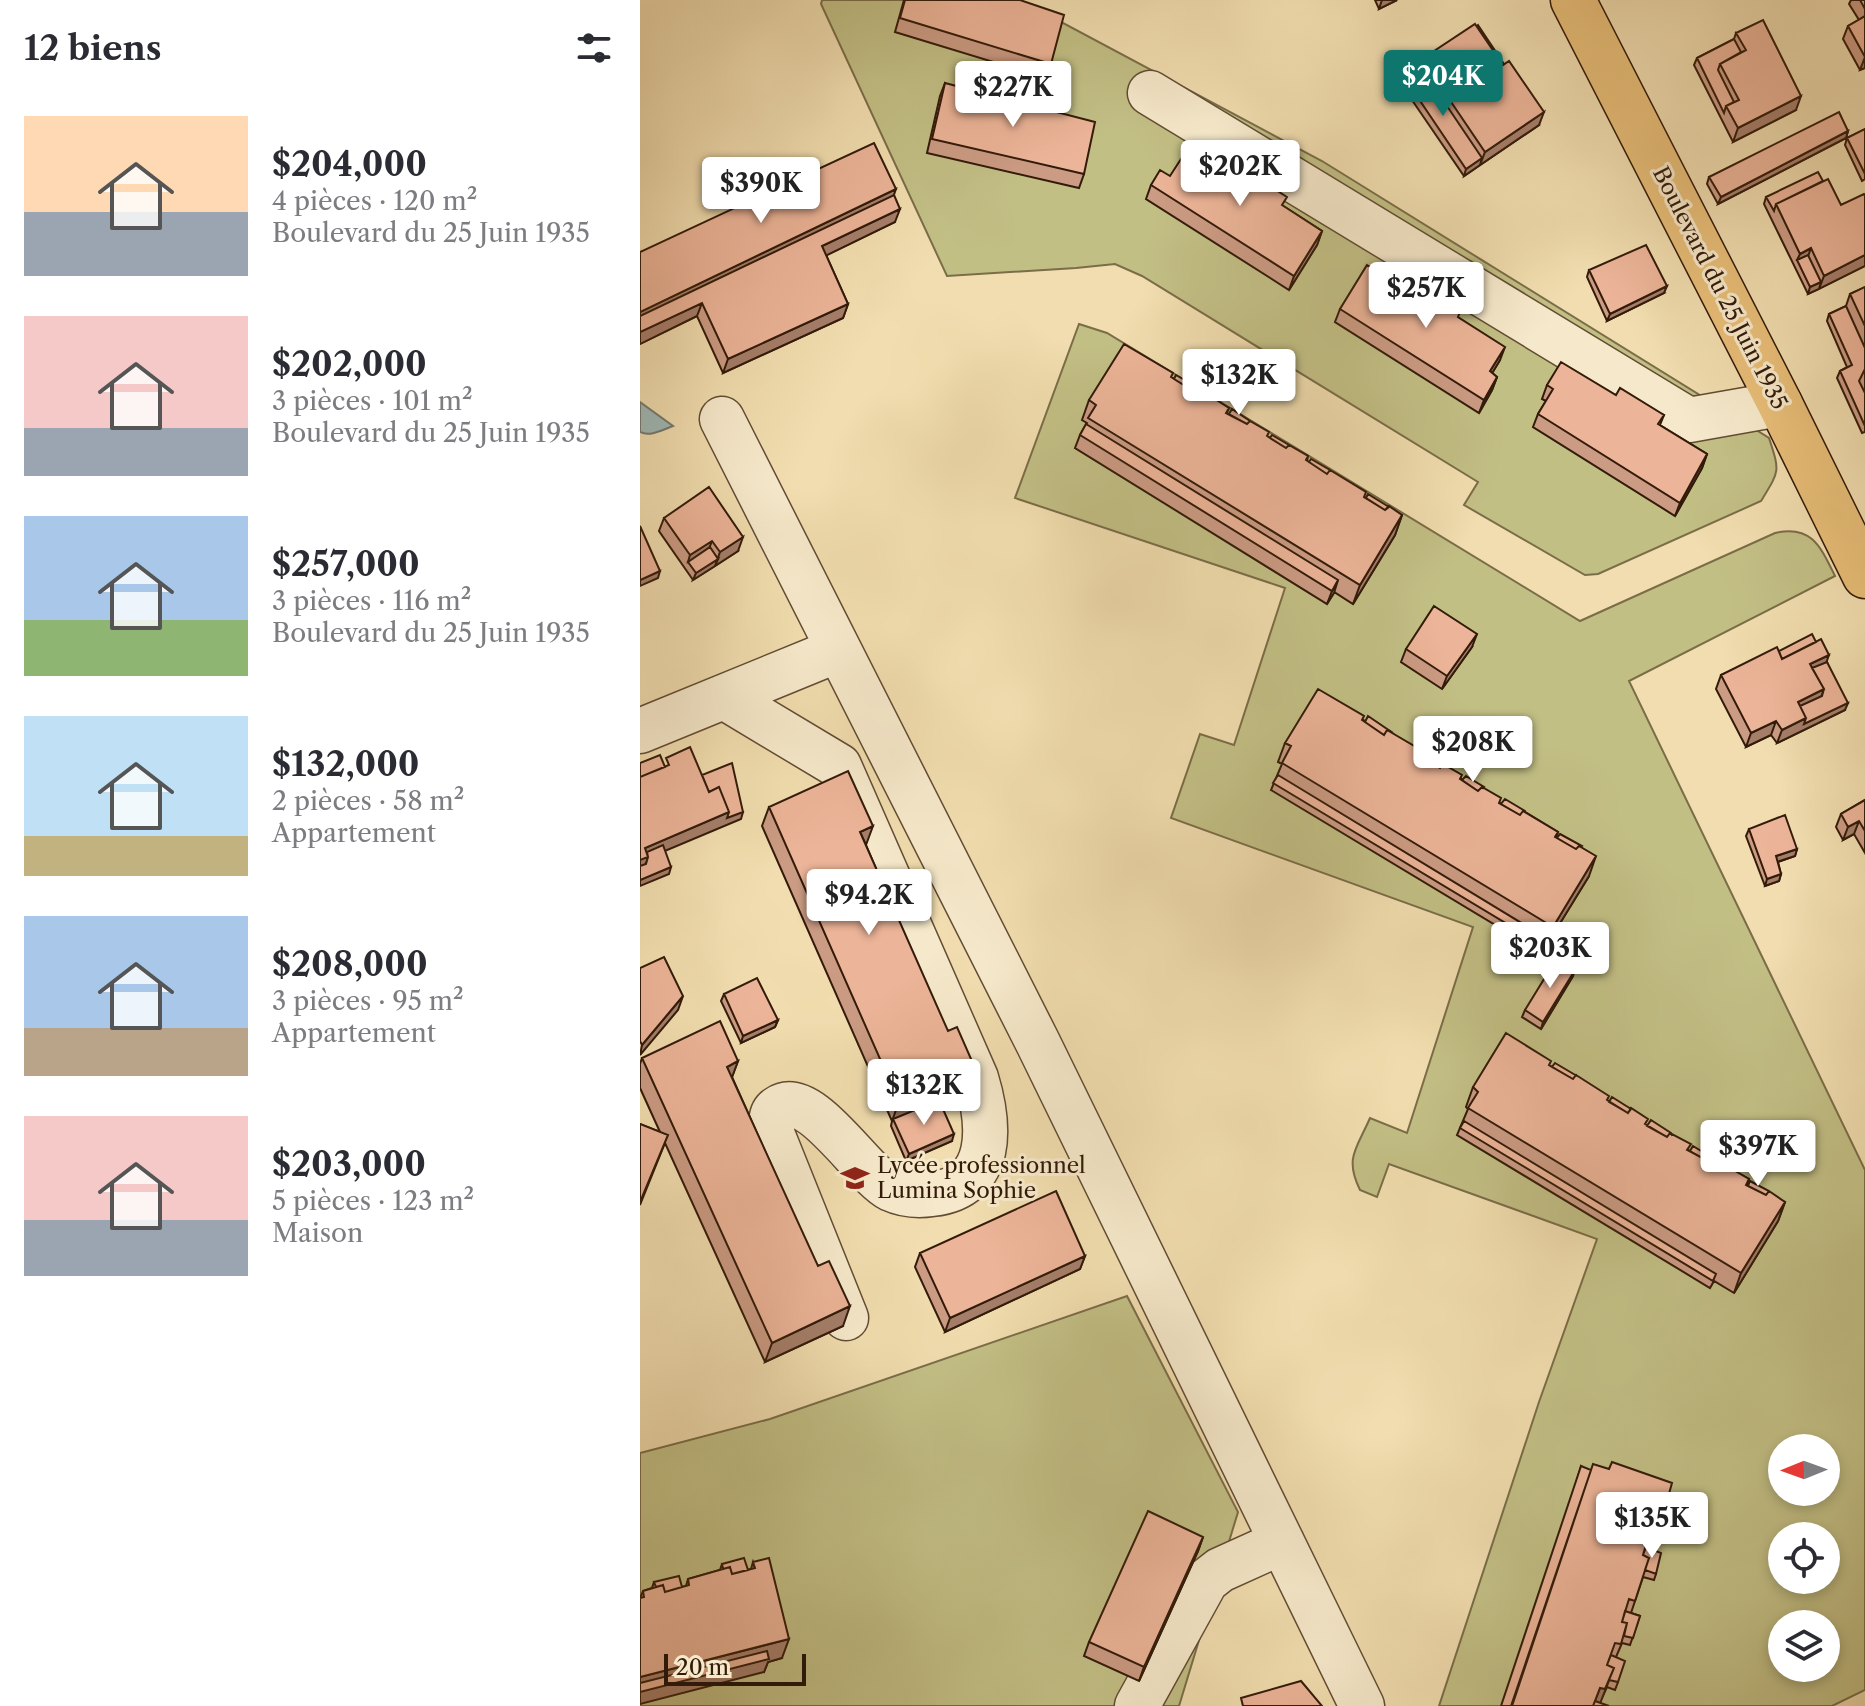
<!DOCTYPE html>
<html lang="fr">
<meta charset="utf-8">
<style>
:root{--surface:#fff;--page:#f7f7f7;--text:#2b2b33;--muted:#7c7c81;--accent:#0f766e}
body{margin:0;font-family:"Libre Caslon Text",serif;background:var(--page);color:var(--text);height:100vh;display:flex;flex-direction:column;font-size:30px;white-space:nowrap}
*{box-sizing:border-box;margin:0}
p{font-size:26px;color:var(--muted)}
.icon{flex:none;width:44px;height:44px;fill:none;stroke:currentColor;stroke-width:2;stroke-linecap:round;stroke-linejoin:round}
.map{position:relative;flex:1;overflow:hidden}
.details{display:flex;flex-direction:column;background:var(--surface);width:640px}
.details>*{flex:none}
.needle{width:52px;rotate:269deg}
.fabs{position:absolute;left:1128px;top:1434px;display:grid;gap:16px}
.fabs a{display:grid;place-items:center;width:72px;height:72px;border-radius:50%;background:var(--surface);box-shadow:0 4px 12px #0003;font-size:40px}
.scale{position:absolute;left:24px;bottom:20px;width:142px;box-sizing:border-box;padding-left:8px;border:4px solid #331b0a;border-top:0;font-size:22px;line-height:28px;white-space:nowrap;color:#331b0a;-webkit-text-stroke:6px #f6e9cb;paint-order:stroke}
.price{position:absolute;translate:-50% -68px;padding:0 18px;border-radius:8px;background:#fff;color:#222;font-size:26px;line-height:52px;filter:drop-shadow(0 2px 4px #0008)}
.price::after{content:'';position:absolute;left:50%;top:48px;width:24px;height:18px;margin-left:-12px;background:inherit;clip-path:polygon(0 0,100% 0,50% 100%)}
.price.on{background:var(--accent);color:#fff}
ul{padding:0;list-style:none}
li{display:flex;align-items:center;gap:24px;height:200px;padding:0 24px}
li span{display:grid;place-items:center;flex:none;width:224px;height:160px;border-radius:0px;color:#555}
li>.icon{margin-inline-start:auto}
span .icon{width:96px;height:96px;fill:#fffc;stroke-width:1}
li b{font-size:34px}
h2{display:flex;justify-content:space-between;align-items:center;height:96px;padding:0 24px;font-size:34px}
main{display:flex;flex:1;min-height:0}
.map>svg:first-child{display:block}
</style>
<main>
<section class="details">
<h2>12 biens<svg class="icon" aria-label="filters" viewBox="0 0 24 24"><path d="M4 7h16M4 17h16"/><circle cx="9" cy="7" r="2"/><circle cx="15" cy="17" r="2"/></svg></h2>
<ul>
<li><span style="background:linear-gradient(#ffd9b3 60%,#9aa5b1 0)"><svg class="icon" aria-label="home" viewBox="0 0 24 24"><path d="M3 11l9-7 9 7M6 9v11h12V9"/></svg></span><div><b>$204,000</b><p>4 pièces · 120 m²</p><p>Boulevard du 25 Juin 1935</p></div></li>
<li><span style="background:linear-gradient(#f6c9c9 70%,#9aa5b1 0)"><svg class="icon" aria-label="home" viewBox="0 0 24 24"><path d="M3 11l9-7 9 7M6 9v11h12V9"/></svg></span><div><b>$202,000</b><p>3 pièces · 101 m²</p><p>Boulevard du 25 Juin 1935</p></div></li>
<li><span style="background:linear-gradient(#a9c7e8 65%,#8fb573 0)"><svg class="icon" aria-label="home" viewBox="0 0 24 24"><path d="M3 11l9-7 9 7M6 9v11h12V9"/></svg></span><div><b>$257,000</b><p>3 pièces · 116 m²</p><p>Boulevard du 25 Juin 1935</p></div></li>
<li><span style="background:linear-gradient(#bfe0f5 75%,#c2b280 0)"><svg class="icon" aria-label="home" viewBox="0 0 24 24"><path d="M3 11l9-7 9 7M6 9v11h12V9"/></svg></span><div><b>$132,000</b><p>2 pièces · 58 m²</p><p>Appartement</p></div></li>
<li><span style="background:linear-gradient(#a9c7e8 70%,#b9a48a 0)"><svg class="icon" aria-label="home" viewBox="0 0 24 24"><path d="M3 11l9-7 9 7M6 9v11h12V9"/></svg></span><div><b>$208,000</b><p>3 pièces · 95 m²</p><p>Appartement</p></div></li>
<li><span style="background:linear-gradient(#f6c9c9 65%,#9aa5b1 0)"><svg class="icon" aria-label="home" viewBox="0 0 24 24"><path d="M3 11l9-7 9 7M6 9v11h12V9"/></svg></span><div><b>$203,000</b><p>5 pièces · 123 m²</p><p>Maison</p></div></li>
</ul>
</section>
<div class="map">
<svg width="1225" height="1706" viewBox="0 0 1225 1706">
<rect width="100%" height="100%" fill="#f1ddaf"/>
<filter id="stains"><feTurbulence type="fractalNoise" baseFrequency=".0025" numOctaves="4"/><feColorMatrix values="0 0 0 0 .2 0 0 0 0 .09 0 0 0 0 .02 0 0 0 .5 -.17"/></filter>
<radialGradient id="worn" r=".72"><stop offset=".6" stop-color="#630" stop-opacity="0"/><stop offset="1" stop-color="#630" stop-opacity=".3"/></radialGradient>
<path fill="#c2bf85" stroke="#7a6d48" stroke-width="2" fill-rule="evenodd" d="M182,0H380L682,161L1129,438C1140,472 1140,470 1121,501L958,574L945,575L824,505L838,482L502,276L475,264L436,268L307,276L181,4Z
M439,324L467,333L940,621L1135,533C1172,524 1181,548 1195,576L989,681L1225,1170V1690L1192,1706H799L899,1402L957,1239L749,1164L737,1197L720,1190C704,1158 717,1148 730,1118L767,1133L833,927L531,818L560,734L594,745L645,588L375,498ZM1142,1448H1186V1492H1142ZM1142,1536H1186V1580H1142ZM1142,1624H1186V1668H1142Z
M487,1296L598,1512L539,1706H0V1453L130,1419Z"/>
<path fill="#9fb9b6" stroke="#747a71" stroke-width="2" d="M0,402L33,426C22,430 10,437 0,432Z"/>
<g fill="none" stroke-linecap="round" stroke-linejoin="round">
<defs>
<path id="minor" d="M510,93L1049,420L1140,404
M82,419L398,1043L722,1706
M84,697L199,766L336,1078C350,1124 356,1187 292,1194C278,1196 264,1195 251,1189C223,1175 170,1086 138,1108C129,1114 131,1126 133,1136L206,1318
M0,731L198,650
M497,1706L566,1581L580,1570L642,1542"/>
<path id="major" d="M933,0L1140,404L1225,576"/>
</defs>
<use href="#minor" stroke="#624c33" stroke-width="47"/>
<use href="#major" stroke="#331b0a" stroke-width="47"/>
<use href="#minor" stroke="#f6e9cb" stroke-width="44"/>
<use href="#major" stroke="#e8be78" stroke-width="44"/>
</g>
<path fill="#cb9b83" stroke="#331b0a" stroke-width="2" d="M264,0H380L411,64L406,78L255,32Z
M735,0H757L739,9Z
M1211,0H1225V68L1220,70L1203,39L1208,26L1219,20L1209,4Z
M1096,33L1156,110L1093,142L1054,65L1057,58L1094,39Z
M782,59L899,125L824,176L761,84L764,77L780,66Z
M305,83L444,174L439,188L287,153L300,96Z
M1225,129V179L1222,181L1205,145L1207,138Z
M1208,131L1206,138L1078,204L1067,184L1069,177Z
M530,176L643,206L682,231L677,245L649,290L506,199L511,185Z
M1183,181L1201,205L1225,195V266L1168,294L1124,204L1126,197Z
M254,195L255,222L186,255L208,304L203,318L83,373L57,316L0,344V252Z
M949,270L1024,293L967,321L947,277Z
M1225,287V432L1222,433L1197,378L1200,371L1207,367L1187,321L1189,314L1206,306L1210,294Z
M773,294L818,317L860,360L852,373L857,377L852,390L839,413L695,322L700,309Z
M907,385L976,395L1024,415L1020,425L1067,454L1062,468L1035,516L893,427L898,414L906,401L902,399Z
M449,400L589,408L587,413L628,437L668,456L667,461L724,497L762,515L755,535L713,604L694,592L687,604L435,448L440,435L447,423L442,420Z
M24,518L98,551L53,580L19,531Z
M832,647L802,689L761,662L766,649Z
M1139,651L1187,662L1205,710L1137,743L1131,735L1106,747L1076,689L1081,675Z
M723,720L750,731L779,755L805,765L821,779L843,788L860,803L885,812L918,832L916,838L941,847L949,876L906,946L886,934L882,941L631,790L642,764L638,762L645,743Z
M1225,800V853L1214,834L1203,840L1196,827L1201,814Z
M129,807L226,845L328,1087L299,1100L312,1141L266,1161L251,1126L252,1121L122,826Z
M1109,829L1157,849L1155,856L1138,862L1141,874L1139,881L1125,886L1106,836Z
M933,976L901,1029L882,1017L885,1010Z
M84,994L138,1020L135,1027L101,1043L81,1001Z
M2,1058L98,1061L92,1077L203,1326L125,1362L25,1143L0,1205V1124L20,1132L0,1088V1064Z
M909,1066L1006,1125L1031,1134L1048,1150L1109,1179L1106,1185L1145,1202L1138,1221L1094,1293L1074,1281L1070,1288L817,1135L828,1109L826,1107L833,1087Z
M280,1253L445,1256L440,1269L305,1332L275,1267Z
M941,1466L1017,1537L1013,1550L1016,1574L1014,1580L1003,1577L991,1613L1000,1616L990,1645L982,1643L976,1657L978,1682L975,1690L967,1687L960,1702L871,1706Z
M563,1537L558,1551L499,1681L444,1656L449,1642Z
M113,1562L142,1658L128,1662L124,1672L0,1598L3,1591L12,1588L14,1582L42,1587L46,1586L48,1579L80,1570L82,1564L108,1570L111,1569Z"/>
<path fill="#a57e6a" stroke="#331b0a" stroke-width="2" d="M742,0H757L739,9Z
M1225,57V68L1220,70Z
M1161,96L1156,110L1093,142L1098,128Z
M904,112L899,125L840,165L845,152Z
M1208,131L1206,138L1078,204L1081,197Z
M842,158L840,165L824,176L826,169Z
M256,189L249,209L0,327V312Z
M260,209L255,222L177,260L182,246Z
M682,231L677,245L649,290L654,276Z
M1171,248L1166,262L1157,260L1160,254Z
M1225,255V266L1179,289L1184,276Z
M1181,282L1179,289L1168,294L1170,287Z
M1027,286L1024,293L967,321L970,314Z
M62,303L57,316L0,344V332Z
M208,304L203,318L83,373L88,359Z
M865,347L860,360L845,385L850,371Z
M857,377L852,390L839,413L844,400Z
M1067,454L1062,468L1035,516L1040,503Z
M762,515L755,535L713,604L720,585Z
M103,537L98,551L75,566L80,552Z
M72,541L67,554L48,562L50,555Z
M78,559L75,566L53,580L56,573Z
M20,571L18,578L0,586V580Z
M698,580L694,593L687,604L692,591Z
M837,634L832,647L802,689L807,676Z
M1189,655L1184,669L1170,675V664Z
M1184,689L1179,703L1156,708L1158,702Z
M1208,703L1205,710L1137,743L1142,730L1166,718Z
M1136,721L1131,735L1106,747L1111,733Z
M89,812H103L101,819L8,858L3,871L0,872V860L5,848Z
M1219,821L1214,834L1203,840L1208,827Z
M233,826L226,845L220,832Z
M1157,849L1155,856L1134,863L1136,856Z
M956,856L949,876L906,946L913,927Z
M31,867L29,874L0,886V880Z
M1141,874L1139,881L1125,886L1127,879Z
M935,970L933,976L901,1029L903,1022Z
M43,996L38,1010L0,1055L2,1045Z
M138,1020L135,1027L101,1043L103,1036Z
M98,1061L91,1080L87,1067Z
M335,1068L328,1087L254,1120L253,1119L252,1121L259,1102Z
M314,1134L312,1141L266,1161L269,1154Z
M1145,1202L1138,1221L1094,1293L1101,1273Z
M445,1256L440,1269L305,1332L310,1318Z
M210,1306L203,1326L125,1362L132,1343Z
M563,1537L558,1551L499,1681L504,1667Z
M149,1639L142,1658L128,1662L124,1672L0,1704V1677Z
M974,1668L959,1706H953L960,1688Z"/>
<path fill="#ecb498" stroke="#331b0a" stroke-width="2" d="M265,0H380L424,15L411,64L260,18Z
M1220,0H1225V9Z
M1225,16V57L1208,26Z
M1123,20L1161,96L1098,128L1086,106L1099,100L1080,64L1106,50L1096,33Z
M835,24L863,65L869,61L904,112L845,152L782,59Z
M838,25L864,64L863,65L837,26Z
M1094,39L1101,52L1080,64L1078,70L1094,102L1086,106L1084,113L1057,58Z
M780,66L842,158L826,169L764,77Z
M305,83L455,122L444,174L292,139Z
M1199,112L1208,131L1081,197L1069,177Z
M1225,129V174L1207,138Z
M234,143L256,189L0,312V252Z
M550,145L593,171L597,165L647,197L642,205L682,231L654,276L511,185L520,170L530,176Z
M1178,172L1183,181L1136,204L1134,211L1126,197Z
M1188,179L1201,205L1224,194L1225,195V255L1184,276L1171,248L1160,254L1136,204Z
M254,195L260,209L182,246L208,304L88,359L62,303L0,332V316Z
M1006,245L1027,286L970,314L949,270Z
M1168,255L1181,282L1170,287L1157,260Z
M727,265L773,294L778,284L820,312L818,317L865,347L850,371L857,377L844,400L700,309Z
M1225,287V326L1210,294Z
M1206,306L1225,348V369L1219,381L1225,393V426L1200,371L1212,365L1189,314Z
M484,344L533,373L531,377L550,389L553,385L589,408L586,413L607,424L610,421L629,432L627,436L646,448L649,445L668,456L666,460L687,474L690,470L726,492L724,497L745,510L749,506L762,515L720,585L448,418L456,405L449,400Z
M921,362L976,395L980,388L1024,415L1018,424L1067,454L1040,503L898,414L913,389L907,385Z
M536,375L553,385L550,389L534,379Z
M592,409L610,421L607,424L589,414Z
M446,424L698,580L692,591L440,435Z
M632,435L649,445L646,448L630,438Z
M671,459L690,470L687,474L669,462Z
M69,487L103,537L80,552L72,541L50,555L24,518Z
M728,494L749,507L745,510L726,498Z
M0,526L20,571L0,580Z
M70,547L78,559L56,573L48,562Z
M794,606L837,634L807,676L766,649Z
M1172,634L1176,642L1142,659L1139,651Z
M1181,639L1189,655L1170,664L1184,689L1158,702L1166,718L1142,730L1136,721L1111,733L1081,675L1137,647L1142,659Z
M1187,662L1208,703L1164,724L1166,718L1160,706L1182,696L1184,689L1172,668Z
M678,689L724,716L722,720L744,735L747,730L781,750L779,755L800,768L803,764L822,775L820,779L838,791L842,787L861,798L859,803L880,815L883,811L918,832L915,837L936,849L939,846L956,856L913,927L642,763L651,746L645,743Z
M728,716L750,731H749L747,730L744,735L725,722Z
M50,747L69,792L79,787L89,812L5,848L8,857L0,860V777L29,765L26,758Z
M784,751L806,763L805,764H803L800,768L781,756Z
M20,755L25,767L0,777V763Z
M92,763L103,812L87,818L89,812L79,787L69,792L62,775Z
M208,771L233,826L220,832L308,1031L317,1027L335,1068L259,1102L129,807Z
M638,775L888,927L884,934L633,783Z
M826,776L844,787L843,788L842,787L838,791L822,780Z
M865,799L885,811V812L883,811L880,815L861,804Z
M1225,800V831L1219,821L1208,827L1201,814Z
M1145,815L1157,849L1136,856L1141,874L1127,879L1109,829Z
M920,834L942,846L941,847L939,846L936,849L917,838Z
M23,845L31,867L0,880V866L6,864L8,857L7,852Z
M24,957L43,996L2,1045L0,1041V968Z
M917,958L935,970L903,1022L885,1010Z
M117,978L138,1020L103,1036L84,994Z
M80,1021L98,1061L87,1067L178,1266L189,1261L210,1306L132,1343L2,1058Z
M866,1033L911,1061L909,1065L933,1079L936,1075L969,1096L967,1100L988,1113L991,1108L1008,1119L1005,1124L1027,1137L1030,1133L1051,1144L1047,1150L1068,1161L1071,1157L1109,1179L1106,1185L1126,1195L1129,1191L1145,1202L1101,1273L828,1108L838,1092L833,1087Z
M915,1063L937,1076L936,1075L933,1079L912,1067Z
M972,1097L991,1109L988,1113L969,1102Z
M299,1100L314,1134L269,1154L253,1119Z
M1011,1120L1031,1133V1134L1030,1133L1027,1137L1007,1126Z
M824,1121L1076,1274L1073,1281L820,1128Z
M0,1124L28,1135L0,1202Z
M1053,1146L1071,1157L1068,1161L1050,1151Z
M1110,1181L1129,1191L1126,1195L1108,1186Z
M416,1191L445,1256L310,1318L280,1253Z
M972,1462L1032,1483L1017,1537L1009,1535L1003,1555L1009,1558L995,1601L989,1599L982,1622L987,1623L981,1644L975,1643L967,1665L974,1668L965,1689L960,1688L953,1706H872L953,1464L969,1469Z
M941,1466L951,1470L871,1706H861Z
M508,1511L563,1537L504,1667L449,1642Z
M1006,1547L1021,1553L1016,1574L1005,1570L1009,1558L1003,1555Z
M104,1558L108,1570L92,1574L90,1567L83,1569L82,1564Z
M129,1558L149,1639L0,1677V1598L4,1597L3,1591L23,1585L25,1592L49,1585L48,1579L90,1567L92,1574L115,1568L113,1562Z
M39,1576L42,1587L25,1592L23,1585L16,1587L14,1582Z
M985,1611L1000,1616L993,1638L984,1636L987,1623L982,1622Z
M127,1651L129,1659L0,1692V1683Z
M971,1655L985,1661L978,1682L969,1680L974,1668L967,1665Z
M661,1681L682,1706H603L601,1698Z
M955,1701L969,1706H953Z"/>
<defs>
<symbol id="school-bare" viewBox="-9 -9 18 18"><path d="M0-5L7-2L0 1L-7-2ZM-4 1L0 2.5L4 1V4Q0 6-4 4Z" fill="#8f2418" stroke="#f6e9cb" stroke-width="2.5" paint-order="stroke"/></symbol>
</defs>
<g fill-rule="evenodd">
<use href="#school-bare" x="195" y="1158" width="40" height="40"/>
</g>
<g text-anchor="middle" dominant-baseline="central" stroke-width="6" stroke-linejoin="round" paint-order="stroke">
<g font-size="22" fill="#331b0a" stroke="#f6e9cb">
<text transform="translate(1080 288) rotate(63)">Boulevard du 25 Juin 1935</text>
</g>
<g font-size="22" fill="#331b0a" stroke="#f6e9cb" text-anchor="start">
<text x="237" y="1165">Lycée professionnel<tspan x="237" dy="25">Lumina Sophie</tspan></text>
</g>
</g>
<rect width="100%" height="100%" filter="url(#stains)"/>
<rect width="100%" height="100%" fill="url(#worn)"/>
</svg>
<div class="fabs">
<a><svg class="needle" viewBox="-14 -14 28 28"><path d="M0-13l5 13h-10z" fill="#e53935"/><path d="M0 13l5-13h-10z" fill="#7c7c81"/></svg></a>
<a><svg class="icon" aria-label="locate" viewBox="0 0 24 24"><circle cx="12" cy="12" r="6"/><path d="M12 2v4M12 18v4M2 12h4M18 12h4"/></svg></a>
<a><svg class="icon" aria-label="layers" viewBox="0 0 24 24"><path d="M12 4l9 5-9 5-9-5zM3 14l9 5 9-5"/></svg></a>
</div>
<div class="scale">20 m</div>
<b class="price on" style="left:803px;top:118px">$204K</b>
<b class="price" style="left:373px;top:129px">$227K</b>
<b class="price" style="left:600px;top:208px">$202K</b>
<b class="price" style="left:121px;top:225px">$390K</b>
<b class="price" style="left:786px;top:330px">$257K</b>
<b class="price" style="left:599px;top:417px">$132K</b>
<b class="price" style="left:833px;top:784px">$208K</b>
<b class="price" style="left:229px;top:937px">$94.2K</b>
<b class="price" style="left:910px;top:990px">$203K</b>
<b class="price" style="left:284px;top:1127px">$132K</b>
<b class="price" style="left:1118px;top:1188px">$397K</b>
<b class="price" style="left:1012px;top:1560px">$135K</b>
</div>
</main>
